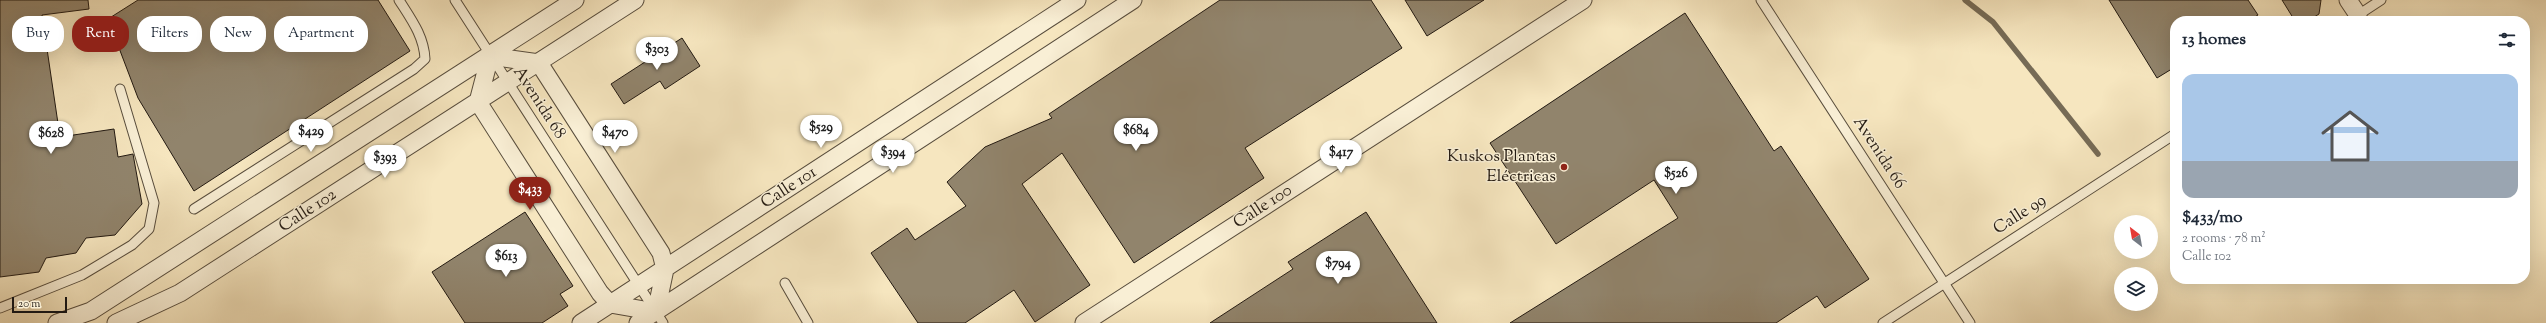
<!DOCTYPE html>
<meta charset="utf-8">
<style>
:root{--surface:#fff;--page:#f6f6f7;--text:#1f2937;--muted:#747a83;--accent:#8f2418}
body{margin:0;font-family:"Sorts Mill Goudy",serif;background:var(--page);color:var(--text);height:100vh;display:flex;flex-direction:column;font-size:15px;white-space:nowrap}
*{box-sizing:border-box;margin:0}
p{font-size:13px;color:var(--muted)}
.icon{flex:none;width:22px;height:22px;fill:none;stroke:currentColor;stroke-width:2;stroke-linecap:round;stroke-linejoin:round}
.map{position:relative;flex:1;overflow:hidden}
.details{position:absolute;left:2170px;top:16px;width:360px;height:268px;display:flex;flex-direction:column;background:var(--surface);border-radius:16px;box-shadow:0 4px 16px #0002}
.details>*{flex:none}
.hud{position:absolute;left:12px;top:16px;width:380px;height:36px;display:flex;gap:8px}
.needle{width:26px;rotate:329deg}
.controls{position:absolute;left:2114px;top:215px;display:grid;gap:8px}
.controls a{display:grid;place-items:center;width:44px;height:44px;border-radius:50%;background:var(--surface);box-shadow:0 4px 16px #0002;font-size:20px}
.scale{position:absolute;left:12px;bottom:10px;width:55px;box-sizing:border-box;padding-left:4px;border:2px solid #231a12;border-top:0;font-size:11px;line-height:14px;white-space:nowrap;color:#231a12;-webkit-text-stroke:3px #f9efd5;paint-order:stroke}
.price{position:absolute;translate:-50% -34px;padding:0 9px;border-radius:14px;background:#fff;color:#222;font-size:13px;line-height:26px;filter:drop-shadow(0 1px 2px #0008)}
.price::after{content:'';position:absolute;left:50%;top:24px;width:12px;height:9px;margin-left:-6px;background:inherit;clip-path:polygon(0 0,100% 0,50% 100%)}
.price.selected{background:var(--accent);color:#fff}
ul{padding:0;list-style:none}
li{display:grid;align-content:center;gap:8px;height:212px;padding:0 12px}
li span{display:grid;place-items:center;height:124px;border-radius:12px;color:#555}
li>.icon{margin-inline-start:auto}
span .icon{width:72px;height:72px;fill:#fffc;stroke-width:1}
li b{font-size:17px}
h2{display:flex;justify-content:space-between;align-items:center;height:48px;padding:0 12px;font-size:17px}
.tag{padding:0 14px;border-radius:16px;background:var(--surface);box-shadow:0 4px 16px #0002;font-size:14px;line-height:36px}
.tag.selected{background:var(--accent);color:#fff}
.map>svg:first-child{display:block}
</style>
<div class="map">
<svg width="2546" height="323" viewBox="0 0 2546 323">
<rect width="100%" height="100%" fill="#f6e6bf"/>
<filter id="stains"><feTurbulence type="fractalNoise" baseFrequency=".005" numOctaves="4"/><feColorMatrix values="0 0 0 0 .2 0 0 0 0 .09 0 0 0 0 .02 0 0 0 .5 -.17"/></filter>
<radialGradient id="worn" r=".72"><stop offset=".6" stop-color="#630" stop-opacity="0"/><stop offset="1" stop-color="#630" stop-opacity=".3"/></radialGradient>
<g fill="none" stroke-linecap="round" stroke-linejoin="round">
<path stroke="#766b56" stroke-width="5.5" d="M1965,0L1993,22L2098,154"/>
</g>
<path fill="#91846c" stroke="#231a12" d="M0,0H88L89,9L42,15L60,137L114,129L118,157L133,154L142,204L115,235L86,238L76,253L46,258L39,272L0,277Z
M138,0H378L410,51L194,191L138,98L108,19Z
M1220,0H1371L1402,48L1245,148L1264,178L1134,263L1062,153L1022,184L1090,285L1035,322L1014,290L965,323H918L871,253L907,228L915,240L966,206L947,182L985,147L1052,118L1049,114Z
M1405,0H1484L1427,36Z
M2109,0H2248L2258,15L2248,21H2175V67L2157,78Z
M2282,0H2321L2319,14L2308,21H2295Z
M1685,13L1774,151L1781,146L1869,279L1825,308L1817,296L1776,323H1510L1678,218L1654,180L1556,244L1490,143Z
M682,38L700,66L665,89L660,81L624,104L611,84Z
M525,212L573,286L560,294L568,306L542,323H465L432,272Z
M1366,212L1437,323H1210L1293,269L1288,262Z"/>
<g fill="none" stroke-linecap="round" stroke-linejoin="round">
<defs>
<path id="service" d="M455,0L663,323
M1761,0L1970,323
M2349,21L2381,0
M194,209L414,69L425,59C424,36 411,19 399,0
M785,283L808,323
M0,308L82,275L132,245L149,229L154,203L120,89
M1883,323L2175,134"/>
<path id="minor" d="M2348,0L2358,15
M490,56L539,63L661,253L665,269L656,312L610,304L600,293L478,102Z
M57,323L91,311L575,0
M116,323L180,293L635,0
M581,323L1077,0
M638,323L1133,0
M1084,323L1583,0"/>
</defs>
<use href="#service" stroke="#584d3d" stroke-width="11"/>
<use href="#minor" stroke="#584d3d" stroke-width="19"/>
<use href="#service" stroke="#f9efd5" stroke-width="9"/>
<use href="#minor" stroke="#f9efd5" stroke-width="17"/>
</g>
<circle fill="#8f2418" stroke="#f9efd5" stroke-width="1.5" cx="1564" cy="167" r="4"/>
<g text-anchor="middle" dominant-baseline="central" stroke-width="3" stroke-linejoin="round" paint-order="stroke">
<g font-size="17" fill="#231a12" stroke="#f9efd5">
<text transform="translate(539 103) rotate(57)">Avenida 68</text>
<text transform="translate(1879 153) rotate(57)">Avenida 66</text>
<text transform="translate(789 188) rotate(-33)">Calle 101</text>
<text transform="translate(1263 207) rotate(-33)">Calle 100</text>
<text transform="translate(308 211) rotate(-33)">Calle 102</text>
<text transform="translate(2020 215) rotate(-33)">Calle 99</text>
</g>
<g font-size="17" fill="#231a12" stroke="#f9efd5" text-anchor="end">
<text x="1556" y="157">Kuskos Plantas<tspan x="1556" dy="20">Eléctricas</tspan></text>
</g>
</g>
<rect width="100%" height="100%" filter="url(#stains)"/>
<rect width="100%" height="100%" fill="url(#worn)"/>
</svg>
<div class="controls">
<a><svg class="needle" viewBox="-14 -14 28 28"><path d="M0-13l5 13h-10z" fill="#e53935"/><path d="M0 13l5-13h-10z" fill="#747a83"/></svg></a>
<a><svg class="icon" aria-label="layers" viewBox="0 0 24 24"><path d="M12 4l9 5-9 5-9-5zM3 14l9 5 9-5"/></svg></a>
</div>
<div class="scale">20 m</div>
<b class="price" style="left:657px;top:71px">$303</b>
<b class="price" style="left:821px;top:149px">$529</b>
<b class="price" style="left:1136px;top:152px">$684</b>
<b class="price" style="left:311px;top:153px">$429</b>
<b class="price" style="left:615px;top:154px">$470</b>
<b class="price" style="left:51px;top:155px">$628</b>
<b class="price" style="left:893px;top:174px">$394</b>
<b class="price" style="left:1341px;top:174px">$417</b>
<b class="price" style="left:385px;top:179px">$393</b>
<b class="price" style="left:1676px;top:195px">$526</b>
<b class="price selected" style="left:530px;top:211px">$433</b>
<b class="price" style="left:506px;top:278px">$613</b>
<b class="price" style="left:1338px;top:285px">$794</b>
<div class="hud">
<a class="tag">Buy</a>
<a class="tag selected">Rent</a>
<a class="tag">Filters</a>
<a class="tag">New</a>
<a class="tag">Apartment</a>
</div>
<section class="details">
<h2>13 homes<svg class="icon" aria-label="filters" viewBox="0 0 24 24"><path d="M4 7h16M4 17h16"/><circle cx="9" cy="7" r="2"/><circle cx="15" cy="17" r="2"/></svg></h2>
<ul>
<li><span style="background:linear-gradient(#a9c7e8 70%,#9aa5b1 0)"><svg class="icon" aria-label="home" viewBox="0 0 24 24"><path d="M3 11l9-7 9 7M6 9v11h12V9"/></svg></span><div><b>$433/mo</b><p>2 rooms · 78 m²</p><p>Calle 102</p></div></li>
</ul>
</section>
</div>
